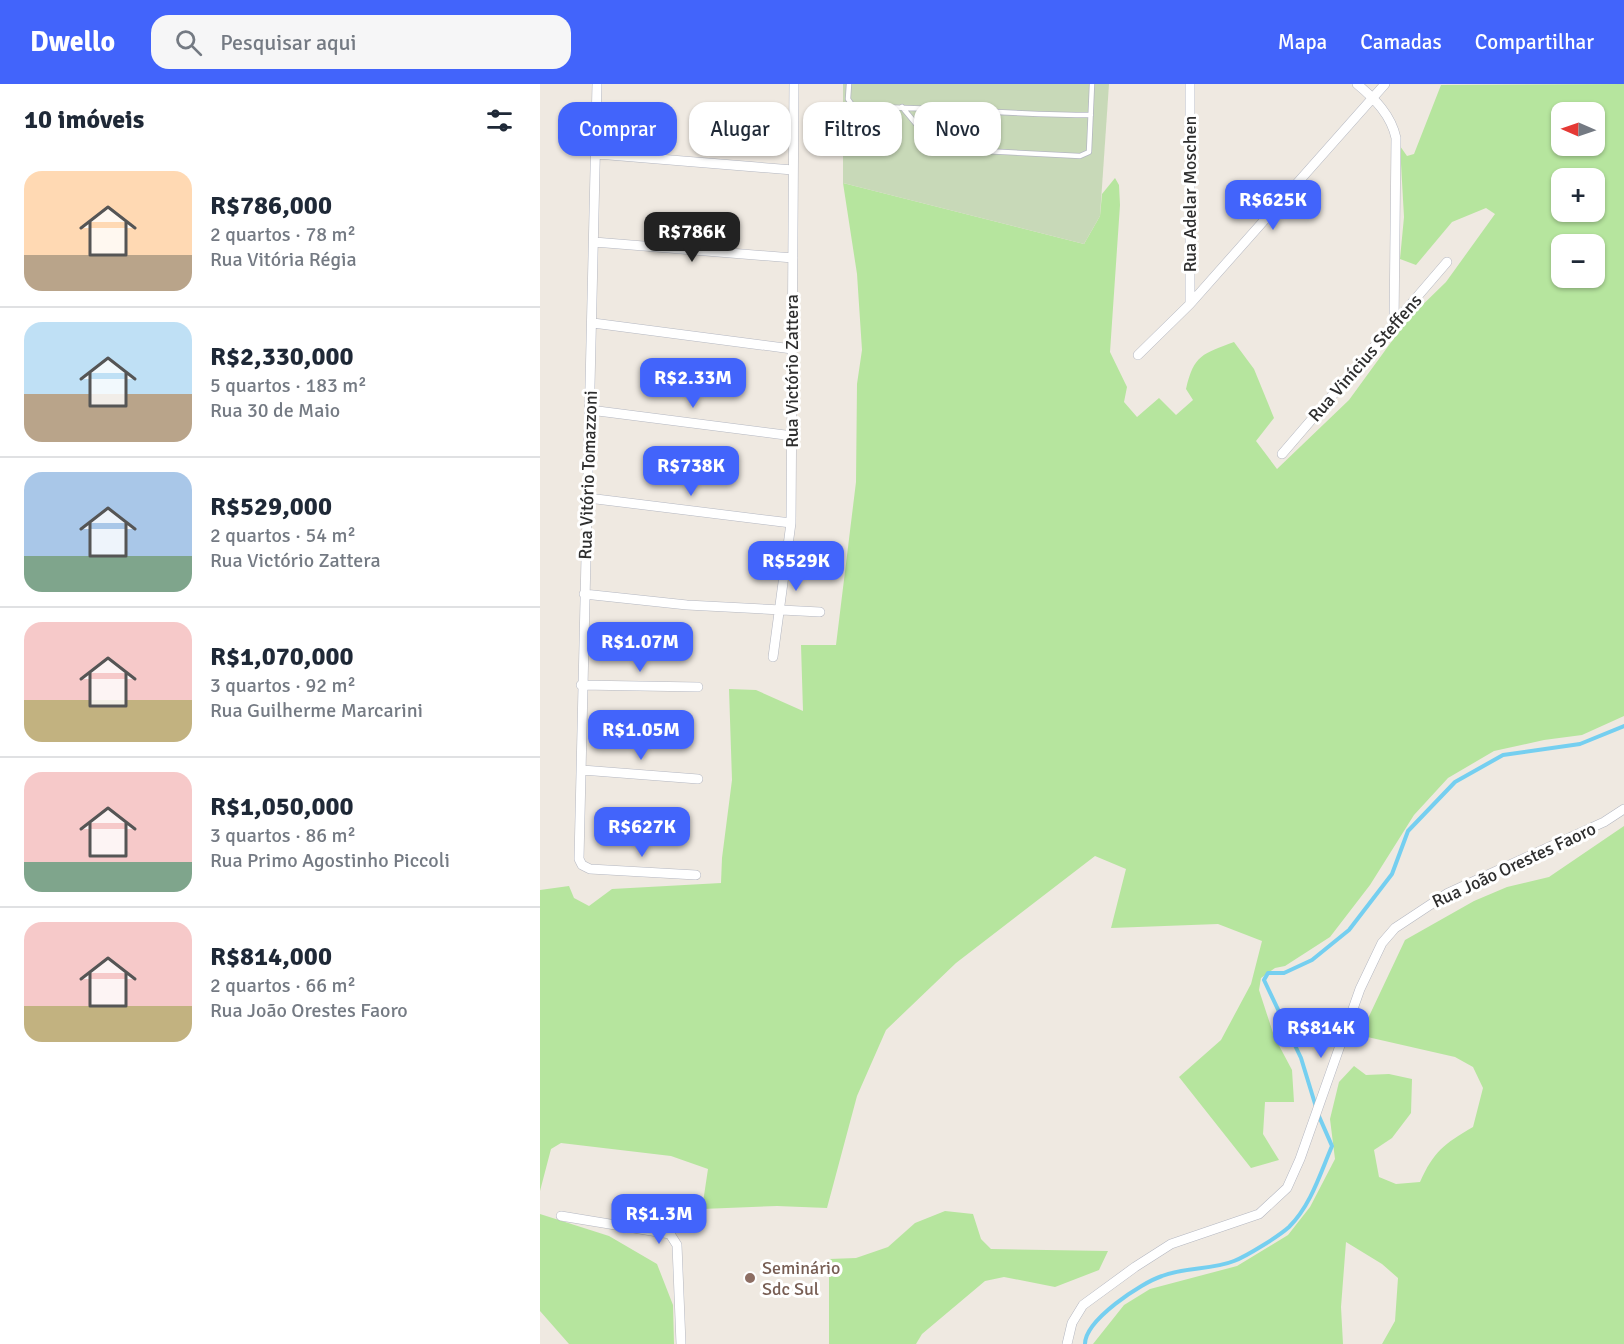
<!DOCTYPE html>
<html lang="pt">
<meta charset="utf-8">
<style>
:root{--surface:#fff;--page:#f6f6f7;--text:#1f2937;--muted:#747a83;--line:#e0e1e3;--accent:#4264fb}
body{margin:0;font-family:Signika,sans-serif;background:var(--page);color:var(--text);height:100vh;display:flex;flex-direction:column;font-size:22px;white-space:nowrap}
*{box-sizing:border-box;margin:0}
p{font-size:20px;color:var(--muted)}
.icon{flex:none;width:33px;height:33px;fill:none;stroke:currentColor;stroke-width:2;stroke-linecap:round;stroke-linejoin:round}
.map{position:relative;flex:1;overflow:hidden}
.details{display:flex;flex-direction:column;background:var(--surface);width:540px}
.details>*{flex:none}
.top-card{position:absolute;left:18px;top:18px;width:570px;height:54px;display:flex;gap:12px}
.needle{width:39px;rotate:272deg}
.buttons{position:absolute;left:1011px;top:18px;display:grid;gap:12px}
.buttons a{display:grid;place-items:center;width:54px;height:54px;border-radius:12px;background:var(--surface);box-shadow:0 2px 4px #0004;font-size:30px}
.price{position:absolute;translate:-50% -51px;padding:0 14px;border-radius:12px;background:var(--accent);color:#fff;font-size:20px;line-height:39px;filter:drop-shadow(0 2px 3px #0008)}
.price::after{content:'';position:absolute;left:50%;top:36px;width:18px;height:14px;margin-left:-9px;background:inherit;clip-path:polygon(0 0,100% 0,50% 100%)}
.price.current{background:#222;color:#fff}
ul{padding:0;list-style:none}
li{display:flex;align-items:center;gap:18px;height:150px;padding:0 24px}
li+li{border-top:2px solid var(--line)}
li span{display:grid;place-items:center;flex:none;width:168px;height:120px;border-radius:18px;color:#555}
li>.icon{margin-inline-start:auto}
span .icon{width:72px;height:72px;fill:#fffc;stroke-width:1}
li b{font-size:26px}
h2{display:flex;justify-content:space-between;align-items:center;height:72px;padding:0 24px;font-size:26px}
.chip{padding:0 21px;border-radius:18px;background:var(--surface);box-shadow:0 2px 4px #0004;font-size:21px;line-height:54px}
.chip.current{background:var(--accent);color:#fff}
header{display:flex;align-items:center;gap:36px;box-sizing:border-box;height:84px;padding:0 30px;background:var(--accent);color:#fff}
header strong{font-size:28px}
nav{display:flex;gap:33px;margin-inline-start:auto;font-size:21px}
.search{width:420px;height:54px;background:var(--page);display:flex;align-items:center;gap:15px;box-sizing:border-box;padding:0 21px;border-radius:18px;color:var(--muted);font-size:22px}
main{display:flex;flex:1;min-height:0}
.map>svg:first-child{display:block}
</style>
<header>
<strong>Dwello</strong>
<div class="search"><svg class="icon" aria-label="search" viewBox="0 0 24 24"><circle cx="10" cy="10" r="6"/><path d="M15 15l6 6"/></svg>Pesquisar aqui</div>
<nav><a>Mapa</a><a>Camadas</a><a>Compartilhar</a></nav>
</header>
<main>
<section class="details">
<h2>10 imóveis<svg class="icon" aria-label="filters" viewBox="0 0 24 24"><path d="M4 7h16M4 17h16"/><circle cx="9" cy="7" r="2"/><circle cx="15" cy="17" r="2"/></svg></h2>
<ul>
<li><span style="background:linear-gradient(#ffd9b3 70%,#b9a48a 0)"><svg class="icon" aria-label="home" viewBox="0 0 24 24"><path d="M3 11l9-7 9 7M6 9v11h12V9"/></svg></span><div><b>R$786,000</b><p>2 quartos · 78 m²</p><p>Rua Vitória Régia</p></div></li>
<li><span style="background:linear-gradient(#bfe0f5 60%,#b9a48a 0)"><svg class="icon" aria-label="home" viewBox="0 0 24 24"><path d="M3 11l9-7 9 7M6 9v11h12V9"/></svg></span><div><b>R$2,330,000</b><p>5 quartos · 183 m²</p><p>Rua 30 de Maio</p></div></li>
<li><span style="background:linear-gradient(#a9c7e8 70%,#7fa58c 0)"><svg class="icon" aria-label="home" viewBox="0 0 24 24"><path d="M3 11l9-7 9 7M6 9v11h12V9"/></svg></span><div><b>R$529,000</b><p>2 quartos · 54 m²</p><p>Rua Victório Zattera</p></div></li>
<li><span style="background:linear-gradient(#f6c9c9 65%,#c2b280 0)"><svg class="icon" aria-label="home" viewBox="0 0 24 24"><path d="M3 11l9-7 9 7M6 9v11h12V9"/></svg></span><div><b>R$1,070,000</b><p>3 quartos · 92 m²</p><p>Rua Guilherme Marcarini</p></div></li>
<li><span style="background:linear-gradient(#f6c9c9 75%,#7fa58c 0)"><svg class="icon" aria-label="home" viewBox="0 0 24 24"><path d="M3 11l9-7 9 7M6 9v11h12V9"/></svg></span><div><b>R$1,050,000</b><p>3 quartos · 86 m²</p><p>Rua Primo Agostinho Piccoli</p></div></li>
<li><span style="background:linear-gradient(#f6c9c9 70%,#c2b280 0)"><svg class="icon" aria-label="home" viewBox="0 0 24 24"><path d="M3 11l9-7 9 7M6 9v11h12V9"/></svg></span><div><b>R$814,000</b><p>2 quartos · 66 m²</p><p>Rua João Orestes Faoro</p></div></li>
</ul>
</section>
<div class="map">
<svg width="1084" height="1260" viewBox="0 0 1084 1260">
<rect width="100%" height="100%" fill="#efe9e1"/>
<path fill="#b6e59e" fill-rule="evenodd" d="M1084,0V632L1042,651L1004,656L954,667L908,694L874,731L830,801L790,853L745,882L735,884L721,894L719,906L734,952L752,986L754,1018H725L723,1050L739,1076L711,1084L639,993L681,956L711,900L722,857L678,840L571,844L586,785L555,772L416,879L346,946L317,1012L287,1124L237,1122L162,1125L168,1085L131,1072L21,1059L11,1065L0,1107V806L29,802L34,814L49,822L72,805L181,799L182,774L192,696L189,605L216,606L263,627L261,561H296L316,398L317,300L322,266L317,190L303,99L544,160L560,132L562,110L575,94L579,101L580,121L570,268L587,303L584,318L597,333L619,314L636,331L653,316L646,305C654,270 663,270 694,258L714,285L734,334L716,357L737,385L809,316L868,235L906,198L955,130L946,124L912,138L876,181L860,175L864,133L860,62L867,72L874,70L901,1ZM1022,28H1054V62H1022ZM1022,94H1054V128H1022ZM1022,160H1054V194H1022Z
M1084,742V1260H842L855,1237L858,1194L842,1180L806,1158L801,1223L803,1260H553L584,1221L610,1205L697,1182L748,1151L770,1123L795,1075L790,1035L799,998L814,982L826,991L849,990L872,995L871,1029L852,1054L834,1066L839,1093L856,1100L880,1098C894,1067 904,1060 933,1043L943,1004L933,983L915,973L823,952V945L865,856L934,817L967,803L1009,793Z
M405,1127L433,1130L441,1155L451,1165L568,1167L559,1186L515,1203L464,1193L445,1197L382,1250L376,1260H289V1175L316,1174L348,1163L375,1139Z
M0,1130L69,1152L117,1180L133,1221L134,1260H29L0,1227Z"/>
<path fill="#c8d9b8" d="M303,0H569L560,132L544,160L303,99Z"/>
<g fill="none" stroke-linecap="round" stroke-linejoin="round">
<path stroke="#75cff0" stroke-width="4" d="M776,1023L761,974L724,896L728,889H744L772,876L809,846L852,790L868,747L915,698L963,671L1040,660L1084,642
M545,1260C545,1236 601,1199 622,1192C645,1183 672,1186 694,1177C707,1172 739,1152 749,1143C771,1121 780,1090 792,1062L778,1030"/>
<defs>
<path id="lane" d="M309,0L308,15L312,21L318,23C396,23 473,31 551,31
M362,23L391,58L405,65L540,72L549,68L552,0"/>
<path id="street" d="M57,0L39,775L42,781L50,785L156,791
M650,0V220
M817,0C835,15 851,31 856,54L854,242
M57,70L253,86
M54,158L253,174
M53,239L252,265
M598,271L650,220L845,0
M50,326L253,352
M742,370L907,178
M48,414L251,439
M44,510L147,521L280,528
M233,573L251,439L254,0
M41,601L158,603
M42,686L158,695
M21,1132L130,1150L137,1161L141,1260
M527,1260L532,1239L543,1221L595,1183L631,1160L719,1130L747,1104L760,1075L820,905L842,859L855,844L908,809L1064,738L1084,725"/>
</defs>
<use href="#lane" stroke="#b4b7c1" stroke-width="6"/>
<use href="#street" stroke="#b4b7c1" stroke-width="10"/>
<use href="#lane" stroke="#fff" stroke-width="4.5"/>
<use href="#street" stroke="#fff" stroke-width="9"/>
</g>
<circle fill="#8d6e63" stroke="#fff" stroke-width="2" cx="210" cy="1194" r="6"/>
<g text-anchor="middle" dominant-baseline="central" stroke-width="6" stroke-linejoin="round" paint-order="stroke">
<g font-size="18" fill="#2e2e2e" stroke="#fff">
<text transform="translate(650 110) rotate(-90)">Rua Adelar Moschen</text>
<text transform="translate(825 274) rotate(-49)">Rua Vinícius Steffens</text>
<text transform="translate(252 287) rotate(-90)">Rua Victório Zattera</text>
<text transform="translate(48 391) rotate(-88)">Rua Vitório Tomazzoni</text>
<text transform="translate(974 781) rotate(-25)">Rua João Orestes Faoro</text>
</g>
<g font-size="18" fill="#785e54" stroke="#fff" text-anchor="start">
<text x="222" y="1184">Seminário<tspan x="222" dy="21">Sdc Sul</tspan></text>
</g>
</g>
</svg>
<div class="buttons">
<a><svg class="needle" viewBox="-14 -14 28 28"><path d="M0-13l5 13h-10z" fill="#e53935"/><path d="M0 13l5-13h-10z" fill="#747a83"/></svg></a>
<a>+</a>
<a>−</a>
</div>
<b class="price" style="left:733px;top:147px">R$625K</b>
<b class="price current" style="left:152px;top:179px">R$786K</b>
<b class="price" style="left:153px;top:325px">R$2.33M</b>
<b class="price" style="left:151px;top:413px">R$738K</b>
<b class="price" style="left:256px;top:508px">R$529K</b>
<b class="price" style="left:100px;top:589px">R$1.07M</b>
<b class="price" style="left:101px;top:677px">R$1.05M</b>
<b class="price" style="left:102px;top:774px">R$627K</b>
<b class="price" style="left:781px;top:975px">R$814K</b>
<b class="price" style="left:119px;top:1161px">R$1.3M</b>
<div class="top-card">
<a class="chip current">Comprar</a>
<a class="chip">Alugar</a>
<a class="chip">Filtros</a>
<a class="chip">Novo</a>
</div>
</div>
</main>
